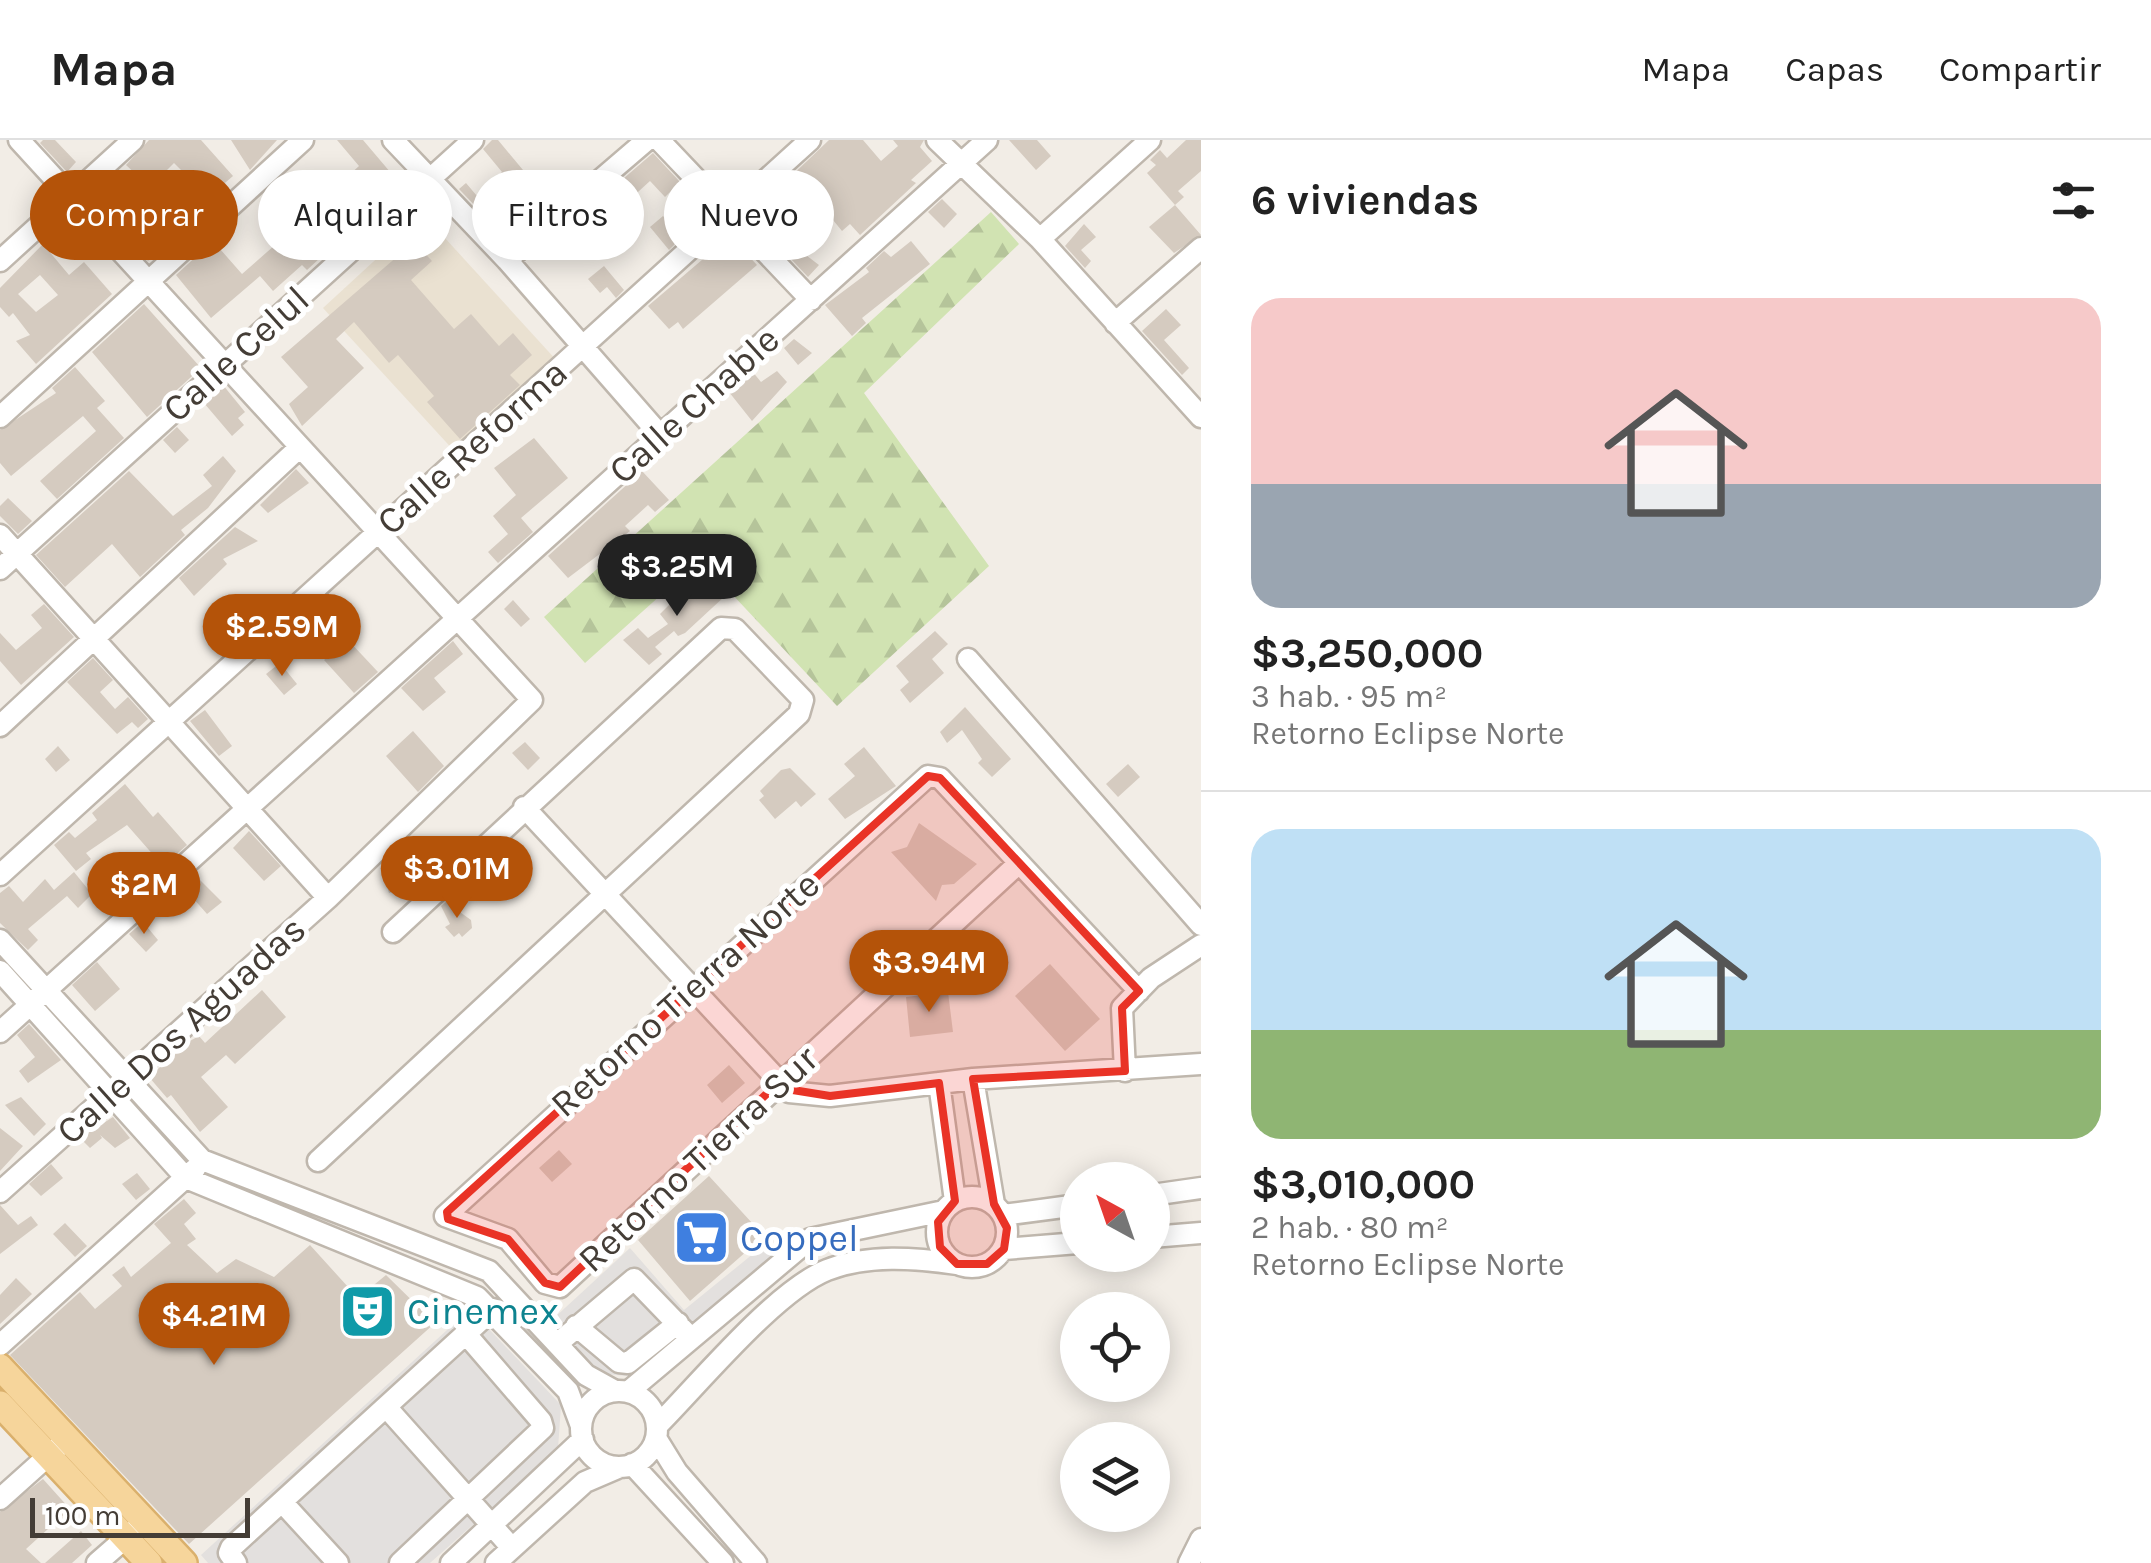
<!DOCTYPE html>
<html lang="es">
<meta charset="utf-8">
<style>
:root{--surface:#fff;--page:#f6f6f6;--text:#222;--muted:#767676;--line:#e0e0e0;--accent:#b45309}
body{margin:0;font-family:Karla,sans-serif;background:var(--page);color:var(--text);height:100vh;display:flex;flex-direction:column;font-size:38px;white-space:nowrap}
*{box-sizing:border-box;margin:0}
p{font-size:32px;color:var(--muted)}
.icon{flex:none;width:55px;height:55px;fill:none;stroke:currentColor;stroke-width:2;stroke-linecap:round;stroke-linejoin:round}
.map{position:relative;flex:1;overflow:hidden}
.side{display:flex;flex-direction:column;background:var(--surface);width:950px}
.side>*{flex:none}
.hud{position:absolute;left:30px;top:30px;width:950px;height:90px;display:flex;gap:20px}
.needle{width:65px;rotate:320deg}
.tools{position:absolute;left:1060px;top:1022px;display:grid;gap:20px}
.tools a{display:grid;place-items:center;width:110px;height:110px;border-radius:50%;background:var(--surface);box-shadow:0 5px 25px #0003;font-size:50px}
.scale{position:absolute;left:30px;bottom:25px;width:220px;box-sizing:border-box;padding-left:10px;border:5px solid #443d36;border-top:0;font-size:28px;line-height:35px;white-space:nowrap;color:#443d36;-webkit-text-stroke:8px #fff;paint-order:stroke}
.price{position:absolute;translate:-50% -85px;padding:0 22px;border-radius:35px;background:var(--accent);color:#fff;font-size:32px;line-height:65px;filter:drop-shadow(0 2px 5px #0008)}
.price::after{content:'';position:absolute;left:50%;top:60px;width:30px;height:22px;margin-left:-15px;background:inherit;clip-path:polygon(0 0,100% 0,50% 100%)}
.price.on{background:#222;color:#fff}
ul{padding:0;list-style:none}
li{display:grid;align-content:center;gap:20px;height:530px;padding:0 50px}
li+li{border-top:2px solid var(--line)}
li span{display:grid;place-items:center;height:310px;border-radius:30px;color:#555}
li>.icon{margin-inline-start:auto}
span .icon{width:180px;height:180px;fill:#fffc;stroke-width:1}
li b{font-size:42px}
h2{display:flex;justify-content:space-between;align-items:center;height:120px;padding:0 50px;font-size:42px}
.chip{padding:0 35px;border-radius:45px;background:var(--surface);box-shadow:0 5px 25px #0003;font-size:35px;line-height:90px}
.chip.on{background:var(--accent);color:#fff}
header{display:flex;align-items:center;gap:60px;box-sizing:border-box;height:140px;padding:0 50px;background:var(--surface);border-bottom:2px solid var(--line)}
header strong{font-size:48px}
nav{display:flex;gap:55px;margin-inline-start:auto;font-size:35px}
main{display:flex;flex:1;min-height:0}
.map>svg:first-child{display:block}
</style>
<header>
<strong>Mapa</strong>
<nav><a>Mapa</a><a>Capas</a><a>Compartir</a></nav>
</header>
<main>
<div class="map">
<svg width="1201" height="1423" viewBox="0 0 1201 1423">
<defs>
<pattern id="forest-firs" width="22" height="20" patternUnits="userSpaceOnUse" patternTransform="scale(2.5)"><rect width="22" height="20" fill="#d1e3b2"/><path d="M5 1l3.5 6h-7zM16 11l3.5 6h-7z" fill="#b5c49a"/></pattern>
</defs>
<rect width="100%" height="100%" fill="#f2ede6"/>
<path fill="#eae1d1" d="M424,75L558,222L457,314L323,168Z"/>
<path fill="url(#forest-firs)" d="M991,72L1019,104L864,253L989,426L837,566L700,420L585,523L544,477Z"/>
<path fill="#e3e0de" d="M764,1105L772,1116L699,1184L627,1236L606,1234L584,1218L553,1179L630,1108L684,1170Z
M470,1169L561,1265L558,1309L430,1423H208L201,1415Z"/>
<path fill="#d5cbc0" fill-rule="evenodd" d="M43,0H55L76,22L67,32L40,3Z
M149,0H201L233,36L205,60L210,66L200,75L190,64L197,57L189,48L194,43L174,23L161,36L155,30L142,40L126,25Z
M231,0H277L250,30Z
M337,0H363L402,46L364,79L335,48L359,26Z
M492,0H498L523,30L480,71L459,49L466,43L477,56L502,32L483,9Z
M829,0H863L881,21L898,6L893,0H924L920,7L932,21L911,40L916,43L860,95L850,84L842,91L833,80L798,109L819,125L808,137L758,84L769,74L761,65Z
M1009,0H1037L1051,16L1036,30Z
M1186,0H1201V31L1178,51L1184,57L1175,65L1147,33L1156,25L1150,20L1160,10L1167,18Z
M653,13L680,42L665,57L650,41L627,62L642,80L602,115L571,84Z
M111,39L119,48L98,66L90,58Z
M287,41L310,66L286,85L270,64Z
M146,57L179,92L148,121L119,89L136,75L132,70Z
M942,59L957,74L944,88L928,72Z
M526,60L539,74L514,96L501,82Z
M1175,65L1201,95L1174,113L1149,87Z
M663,76L682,97L669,110L650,87Z
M1084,84L1096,97L1081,110L1091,121L1085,128L1065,106Z
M730,96L757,125L683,189L678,182L669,189L648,166Z
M304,99L320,118L307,130L302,125L273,151L260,136L211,178L176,135L213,101L242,134L275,105L284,116Z
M911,101L930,124L862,178L866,183L852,196L825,165L869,132L866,128L884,111L891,117Z
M414,102L432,121L411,140L454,189L471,174L499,206L513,193L532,215L510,235L520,245L460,299L427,262L434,256L398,215L389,223L354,182L336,199L364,228L302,286L289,264L308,247L281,217Z
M43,104L69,135L84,122L112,154L36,224L16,201L30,195L13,173L9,177L0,167V148ZM40,135L58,155L36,172L18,154Z
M604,126L624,150L616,158L607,147L600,153L588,139Z
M144,164L201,228L147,277L92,212Z
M1166,169L1181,185L1164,200L1189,228L1182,235L1142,191Z
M794,199L812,213L798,225L784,208Z
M75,227L105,261L97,268L124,298L57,359L40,341L96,291L83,276L11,336L0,323V290L56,253L52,248Z
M752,231L761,242L777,231L787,242L752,281L729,252Z
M223,245L245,272L238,278L244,285L232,296L204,263Z
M177,287L189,300L175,313L163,300Z
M534,298L568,338L521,378L533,392L498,423L488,412L508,394L493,376L516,355L494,328Z
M223,316L236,331L208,368L181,390L185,395L140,437L112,404L65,447L36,415L129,331L173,376L212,346L203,335Z
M296,329L309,343L268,373L260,365Z
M642,331L669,360L655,372L648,365L625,386L630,391L568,438L548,416Z
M8,358L32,381L18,394L0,376V366Z
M235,387L258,401L223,419L227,424L194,456L179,438Z
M703,433L725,456L685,493L678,496L674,491L655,507L662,514L649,525L623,500L638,488L648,498L668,484L660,474L674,460L678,465L696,450L690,443Z
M513,460L530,479L521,487L504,469Z
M44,464L74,497L21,545L0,521V493L16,510L42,488L31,475Z
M935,491L948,504L932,519L944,533L910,563L900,550L909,542L896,526Z
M348,500L378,532L354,553L324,520Z
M453,501L463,514L434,538L446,552L423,571L401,548Z
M93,518L113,540L100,552L115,569L128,557L148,579L138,588L132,582L117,594L67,542Z
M280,523L297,544L284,555L266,534Z
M965,567L1011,619L992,637L978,623L982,619L962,590L947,603L940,592Z
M205,570L232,606L219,616L190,581Z
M413,591L444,626L418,652L386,616Z
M525,602L540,618L528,630L512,613Z
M58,606L70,620L56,632L45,619Z
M864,607L896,646L845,679L828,659L855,636L844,624Z
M1128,624L1140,637L1118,657L1106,644Z
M790,628L816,654L801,667L796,661L775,679L759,660L764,656L760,651L781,630Z
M125,644L153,677L158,672L187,705L163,726L127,685L86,713L91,719L76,731L54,705L69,692L75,698L97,680L92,673Z
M919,683L977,724L954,744L942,745L936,761L891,712L907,707Z
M249,691L281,726L264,741L233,708Z
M394,721L398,726L413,721L421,743L389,753L382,730Z
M74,732L92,754L78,768L67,756L28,789L38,800L28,810L0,783V753L9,746L23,762L45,739L54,750Z
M198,738L222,762L207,774L185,749Z
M446,762L471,780L472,788L462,797L459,793L454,797L445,787L450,784L441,766Z
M143,782L158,800L146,812L129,794Z
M97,822L120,849L95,871L72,845Z
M1050,824L1100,879L1065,911L1015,856Z
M262,850L286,877L235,924L226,915L201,937L228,967L200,992L171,955L167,958L149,937L188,902L199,896L205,903Z
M948,852L953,892L910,897L906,857Z
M29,884L61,920L28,943L19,931L35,917L17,895Z
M729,925L745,943L722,963L707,945Z
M21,957L46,984L34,996L5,965Z
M113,977L130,998L115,1008L100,995L102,998L90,1008L80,998Z
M0,988L23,1006L0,1031Z
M559,1010L572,1024L552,1042L539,1028Z
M51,1024L63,1038L41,1056L29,1044Z
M137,1033L150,1049L136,1060L122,1044Z
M709,1036L764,1096L690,1161L638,1100Z
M184,1059L196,1073L184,1084L196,1099L187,1105L217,1133L236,1119L274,1137L310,1105L358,1158L386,1135L435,1183L189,1404L10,1215L80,1152L95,1169L122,1146L112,1135L124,1126L131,1137L171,1103L154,1084Z
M0,1065L18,1085L31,1076L38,1085L0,1114Z
M65,1083L87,1106L75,1117L53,1094Z
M16,1138L32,1154L0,1184V1155Z
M43,1339L70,1369L26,1409L41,1423H0V1372Z
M81,1391L92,1405L72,1423H45Z"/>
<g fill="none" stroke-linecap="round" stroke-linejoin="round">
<defs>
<path id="minor" d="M393,0L507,120L661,296
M659,0L811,160
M937,0L1040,99L1201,277
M1040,99L1150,0
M507,120L647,0
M0,121L133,0
M1115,183L1201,108
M0,277L303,0
M0,395L328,758
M0,429L473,0
M968,519L1201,785
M0,586L300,307
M524,667L789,952L830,956L973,939L1201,924
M1019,723L560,1147L545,1143L508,1099L445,1076L928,636L940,638L1139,851
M0,735L810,0
M0,800L202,1020L489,1131L586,1235L615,1251
M0,831L186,1038L477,1157L568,1251L581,1286
M0,892L987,0
M1125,931L1122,868L1151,838L1201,805
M973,939L994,1064
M939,943L955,1061
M318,1021L799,574L803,560L735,489L721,488L393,792
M0,1052L328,758L532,560L19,0
M1152,1055L1201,1048
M937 1092a35 35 0 1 1 70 0a35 35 0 1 1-70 0Z
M1003,1075L1078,1065
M1152,1097L1201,1093
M1004,1109L1078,1103
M576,1186L619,1222L628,1223L678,1183
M557,1204L634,1139L691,1198
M0,1205L195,1029
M581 1289a38 38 0 1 1 76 0a38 38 0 1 1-76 0Z
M628,1252L810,1099L944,1071
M387,1268L512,1408
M657,1286C699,1244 775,1151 827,1130C868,1114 915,1118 957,1124
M656,1298L677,1332L756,1423
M632,1324L723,1423
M0,1359L58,1307
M282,1362L338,1423
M97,1423L136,1389
M236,1423L229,1413L231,1408L493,1169
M400,1423L543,1288L541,1281L465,1193
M451,1423L583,1299
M496,1423L585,1342L620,1327
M1189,1423L1201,1399"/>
<path id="major" d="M0,1227L184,1423
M0,1264L149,1423"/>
</defs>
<use href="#minor" stroke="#bfb7ad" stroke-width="25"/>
<use href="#major" stroke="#dab06c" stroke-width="30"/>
<use href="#minor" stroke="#fff" stroke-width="20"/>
<use href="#major" stroke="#f6d59b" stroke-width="25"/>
</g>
<path fill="#e93326" fill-opacity="0.2" stroke="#e93326" stroke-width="8" stroke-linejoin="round" d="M928,636L940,638L1139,851L1122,868L1125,931L973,939L994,1064L1007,1088L1004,1109L987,1124H957L940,1107L938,1082L955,1061L939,943L830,956L774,947L560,1147L545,1143L508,1099L448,1079L447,1072Z"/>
<defs>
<symbol id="supermarket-square" viewBox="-11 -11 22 22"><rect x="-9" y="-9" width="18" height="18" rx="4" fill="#3f7fe0" stroke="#fff"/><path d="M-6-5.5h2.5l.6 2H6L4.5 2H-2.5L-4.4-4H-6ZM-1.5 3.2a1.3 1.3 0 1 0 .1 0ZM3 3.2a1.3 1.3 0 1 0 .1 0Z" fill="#fff"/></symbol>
<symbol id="theatre-square" viewBox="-11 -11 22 22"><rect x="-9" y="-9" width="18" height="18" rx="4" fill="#0f9aa8" stroke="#fff"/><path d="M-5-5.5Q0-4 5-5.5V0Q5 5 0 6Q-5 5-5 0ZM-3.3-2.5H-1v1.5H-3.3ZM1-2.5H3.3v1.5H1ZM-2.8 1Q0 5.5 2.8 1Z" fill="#fff"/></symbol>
</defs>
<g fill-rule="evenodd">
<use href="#supermarket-square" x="670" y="1066" width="63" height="63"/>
<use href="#theatre-square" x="336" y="1140" width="63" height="63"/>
</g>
<g text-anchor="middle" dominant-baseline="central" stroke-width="10" stroke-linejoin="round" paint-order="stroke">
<g font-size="38" fill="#443d36" stroke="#fff">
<text transform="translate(236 214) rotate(-42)">Calle Celul</text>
<text transform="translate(694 265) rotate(-42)">Calle Chable</text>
<text transform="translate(472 307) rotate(-42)">Calle Reforma</text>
<text transform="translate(685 854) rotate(-42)">Retorno Tierra Norte</text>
<text transform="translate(181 890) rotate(-42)">Calle Dos Aguadas</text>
<text transform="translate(698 1019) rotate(-43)">Retorno Tierra Sur</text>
</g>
<g font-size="38" fill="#366cbe" stroke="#fff" text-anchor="start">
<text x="740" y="1098">Coppel</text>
</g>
<g font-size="38" fill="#0d838f" stroke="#fff" text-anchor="start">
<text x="407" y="1171">Cinemex</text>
</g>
</g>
</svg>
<div class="tools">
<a><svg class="needle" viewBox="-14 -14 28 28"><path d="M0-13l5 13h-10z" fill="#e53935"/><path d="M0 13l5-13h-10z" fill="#767676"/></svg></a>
<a><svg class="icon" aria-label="locate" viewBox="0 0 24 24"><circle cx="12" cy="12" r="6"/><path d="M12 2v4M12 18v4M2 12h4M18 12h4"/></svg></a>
<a><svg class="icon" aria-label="layers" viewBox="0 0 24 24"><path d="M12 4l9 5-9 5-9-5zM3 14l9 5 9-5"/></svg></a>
</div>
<div class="scale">100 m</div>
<b class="price on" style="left:677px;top:479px">$3.25M</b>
<b class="price" style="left:282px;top:539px">$2.59M</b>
<b class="price" style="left:457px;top:781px">$3.01M</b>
<b class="price" style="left:144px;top:797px">$2M</b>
<b class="price" style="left:929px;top:875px">$3.94M</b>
<b class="price" style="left:214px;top:1228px">$4.21M</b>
<div class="hud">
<a class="chip on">Comprar</a>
<a class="chip">Alquilar</a>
<a class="chip">Filtros</a>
<a class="chip">Nuevo</a>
</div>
</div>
<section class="side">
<h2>6 viviendas<svg class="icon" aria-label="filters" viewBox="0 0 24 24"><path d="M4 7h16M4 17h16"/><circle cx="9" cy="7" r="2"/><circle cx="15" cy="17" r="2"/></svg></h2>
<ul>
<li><span style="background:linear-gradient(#f6c9c9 60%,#9aa5b1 0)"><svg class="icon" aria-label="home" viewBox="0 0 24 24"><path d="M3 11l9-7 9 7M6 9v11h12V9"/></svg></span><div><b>$3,250,000</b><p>3 hab. · 95 m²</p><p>Retorno Eclipse Norte</p></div></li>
<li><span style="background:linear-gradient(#bfe0f5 65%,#8fb573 0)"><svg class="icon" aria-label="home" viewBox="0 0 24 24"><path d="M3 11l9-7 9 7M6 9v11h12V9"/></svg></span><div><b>$3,010,000</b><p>2 hab. · 80 m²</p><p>Retorno Eclipse Norte</p></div></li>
</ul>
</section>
</main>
